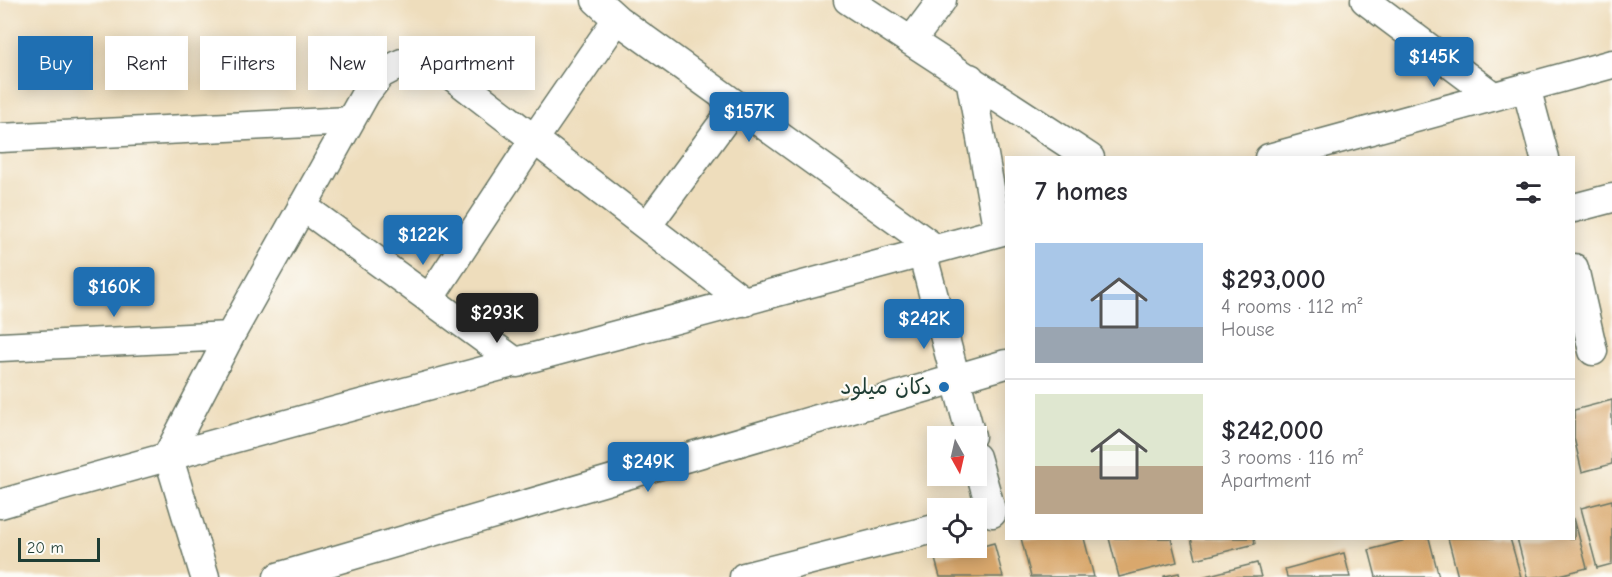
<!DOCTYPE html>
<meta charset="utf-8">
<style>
:root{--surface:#fff;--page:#f7f7f7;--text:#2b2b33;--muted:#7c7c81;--line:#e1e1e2;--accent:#1f6fb2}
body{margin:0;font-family:"Comic Neue","Playpen Sans Arabic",sans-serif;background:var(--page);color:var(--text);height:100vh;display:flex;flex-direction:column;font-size:22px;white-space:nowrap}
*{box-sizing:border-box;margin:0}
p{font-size:20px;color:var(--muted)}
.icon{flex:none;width:33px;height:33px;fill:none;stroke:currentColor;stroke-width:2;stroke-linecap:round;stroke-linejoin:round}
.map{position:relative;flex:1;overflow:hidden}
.drawer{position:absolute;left:1005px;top:156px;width:570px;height:384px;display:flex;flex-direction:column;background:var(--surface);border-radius:0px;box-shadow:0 3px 15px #0003}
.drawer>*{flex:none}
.banner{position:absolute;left:18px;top:36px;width:570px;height:54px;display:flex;gap:12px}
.needle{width:39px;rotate:172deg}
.controls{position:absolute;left:927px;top:426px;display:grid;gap:12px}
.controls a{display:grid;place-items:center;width:60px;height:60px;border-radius:0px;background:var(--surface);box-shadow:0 3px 15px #0003;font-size:30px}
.scale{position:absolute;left:18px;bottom:15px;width:82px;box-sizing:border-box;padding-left:6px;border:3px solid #1f3d34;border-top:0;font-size:16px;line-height:21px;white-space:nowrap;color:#1f3d34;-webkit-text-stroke:4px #fdfcf7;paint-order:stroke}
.price{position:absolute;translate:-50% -51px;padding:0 14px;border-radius:6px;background:var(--accent);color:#fff;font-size:20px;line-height:39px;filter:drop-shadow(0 2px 3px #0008)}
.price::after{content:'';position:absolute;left:50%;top:36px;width:18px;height:14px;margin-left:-9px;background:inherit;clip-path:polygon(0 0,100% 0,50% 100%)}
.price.selected{background:#222;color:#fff}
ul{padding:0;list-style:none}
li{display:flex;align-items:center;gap:18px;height:150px;padding:0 30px}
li+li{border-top:2px solid var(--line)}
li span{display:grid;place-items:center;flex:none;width:168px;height:120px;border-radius:0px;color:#555}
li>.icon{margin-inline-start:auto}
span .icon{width:72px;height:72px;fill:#fffc;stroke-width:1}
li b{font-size:26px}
h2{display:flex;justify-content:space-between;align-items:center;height:72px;padding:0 30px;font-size:26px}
.chip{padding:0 21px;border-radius:0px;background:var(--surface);box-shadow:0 3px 15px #0003;font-size:21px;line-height:54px}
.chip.selected{background:var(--accent);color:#fff}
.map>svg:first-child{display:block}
</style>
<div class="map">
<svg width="1612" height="577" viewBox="0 0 1612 577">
<rect width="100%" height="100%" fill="#fdfcf7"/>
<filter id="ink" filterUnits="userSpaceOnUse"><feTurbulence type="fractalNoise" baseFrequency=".0167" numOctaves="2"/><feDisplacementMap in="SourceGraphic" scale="12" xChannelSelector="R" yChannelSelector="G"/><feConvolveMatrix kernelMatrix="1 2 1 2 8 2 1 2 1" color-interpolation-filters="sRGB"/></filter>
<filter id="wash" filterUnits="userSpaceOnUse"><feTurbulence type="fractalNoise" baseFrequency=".008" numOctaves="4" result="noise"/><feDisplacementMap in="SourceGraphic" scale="24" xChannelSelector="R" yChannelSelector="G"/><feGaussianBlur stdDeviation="1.35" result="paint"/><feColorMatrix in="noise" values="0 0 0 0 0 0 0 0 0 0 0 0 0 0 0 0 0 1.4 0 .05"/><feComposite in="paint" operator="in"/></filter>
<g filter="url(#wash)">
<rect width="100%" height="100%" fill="#eeddbc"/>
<g id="blocks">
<path fill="#d9a86d" d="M1612,400V464L1582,472L1574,438V410Z
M1612,500V564L1597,568L1581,508Z
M1574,518L1587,568L1552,577H1527L1517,538H1574Z
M1021,538H1084L1094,577H1031Z
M1109,538H1171L1177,562L1119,577Z
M1191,538H1254L1255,544L1196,559Z
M1413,538H1429L1439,577H1376L1369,550Z
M1448,538H1510L1521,577H1458Z
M994,543L1003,577H940L935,559Z
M1344,553L1350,577H1287L1285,569Z
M1257,563L1261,577H1205V576Z
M1179,573L1180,577H1164V576Z"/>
</g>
</g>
<g filter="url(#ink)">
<use href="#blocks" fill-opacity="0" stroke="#677564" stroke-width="1.5"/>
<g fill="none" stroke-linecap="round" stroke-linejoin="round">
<defs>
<path id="minor" d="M596,0L617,19L936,249
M848,0L1090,158
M1365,0L1493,96
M912,40L942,0
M970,78L998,232
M1526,87L1545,158
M0,138L350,121
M1269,158L1612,64
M302,206L517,363
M1574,208L1612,198
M647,226L736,105
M922,252L971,436
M1574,268L1593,351
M429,299L535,138L617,19
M0,347L230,336
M976,457L992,513
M0,504C334,408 671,322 1006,230
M205,577L168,455L230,336L366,93L381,74L402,63L426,62L448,73L745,302
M278,577L1006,364
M744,577L938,528"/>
</defs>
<use href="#minor" stroke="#677564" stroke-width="31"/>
<use href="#minor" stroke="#fff" stroke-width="28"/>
</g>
</g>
<circle fill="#1f6fb2" stroke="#fdfcf7" stroke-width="2" cx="944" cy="387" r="6"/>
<g text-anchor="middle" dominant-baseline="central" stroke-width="4.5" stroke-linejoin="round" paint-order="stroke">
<g font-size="22" fill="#1f3d34" stroke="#fdfcf7" text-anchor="end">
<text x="932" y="387">دكان ميلود</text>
</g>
</g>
</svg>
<div class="controls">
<a><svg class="needle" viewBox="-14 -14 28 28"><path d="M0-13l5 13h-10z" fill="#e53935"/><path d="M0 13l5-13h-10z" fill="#7c7c81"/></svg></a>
<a><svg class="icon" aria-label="locate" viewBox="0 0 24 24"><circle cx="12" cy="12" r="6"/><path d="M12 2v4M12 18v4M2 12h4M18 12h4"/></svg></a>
</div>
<div class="scale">20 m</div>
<b class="price" style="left:1434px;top:88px">$145K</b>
<b class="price" style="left:749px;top:143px">$157K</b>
<b class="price" style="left:423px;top:266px">$122K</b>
<b class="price" style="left:114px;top:318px">$160K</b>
<b class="price selected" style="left:497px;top:344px">$293K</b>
<b class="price" style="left:924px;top:350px">$242K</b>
<b class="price" style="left:648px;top:493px">$249K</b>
<div class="banner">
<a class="chip selected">Buy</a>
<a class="chip">Rent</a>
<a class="chip">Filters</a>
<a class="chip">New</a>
<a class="chip">Apartment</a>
</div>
<section class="drawer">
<h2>7 homes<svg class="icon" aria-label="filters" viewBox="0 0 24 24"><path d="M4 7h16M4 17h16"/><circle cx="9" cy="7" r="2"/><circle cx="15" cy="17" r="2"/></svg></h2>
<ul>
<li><span style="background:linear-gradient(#a9c7e8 70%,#9aa5b1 0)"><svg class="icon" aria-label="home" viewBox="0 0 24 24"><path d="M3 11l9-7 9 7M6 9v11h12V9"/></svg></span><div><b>$293,000</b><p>4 rooms · 112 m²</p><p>House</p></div></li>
<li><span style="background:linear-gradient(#dfe7d0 60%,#b9a48a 0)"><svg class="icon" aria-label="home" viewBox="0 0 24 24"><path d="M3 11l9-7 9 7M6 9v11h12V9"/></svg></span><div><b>$242,000</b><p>3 rooms · 116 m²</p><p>Apartment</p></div></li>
</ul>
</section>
</div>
